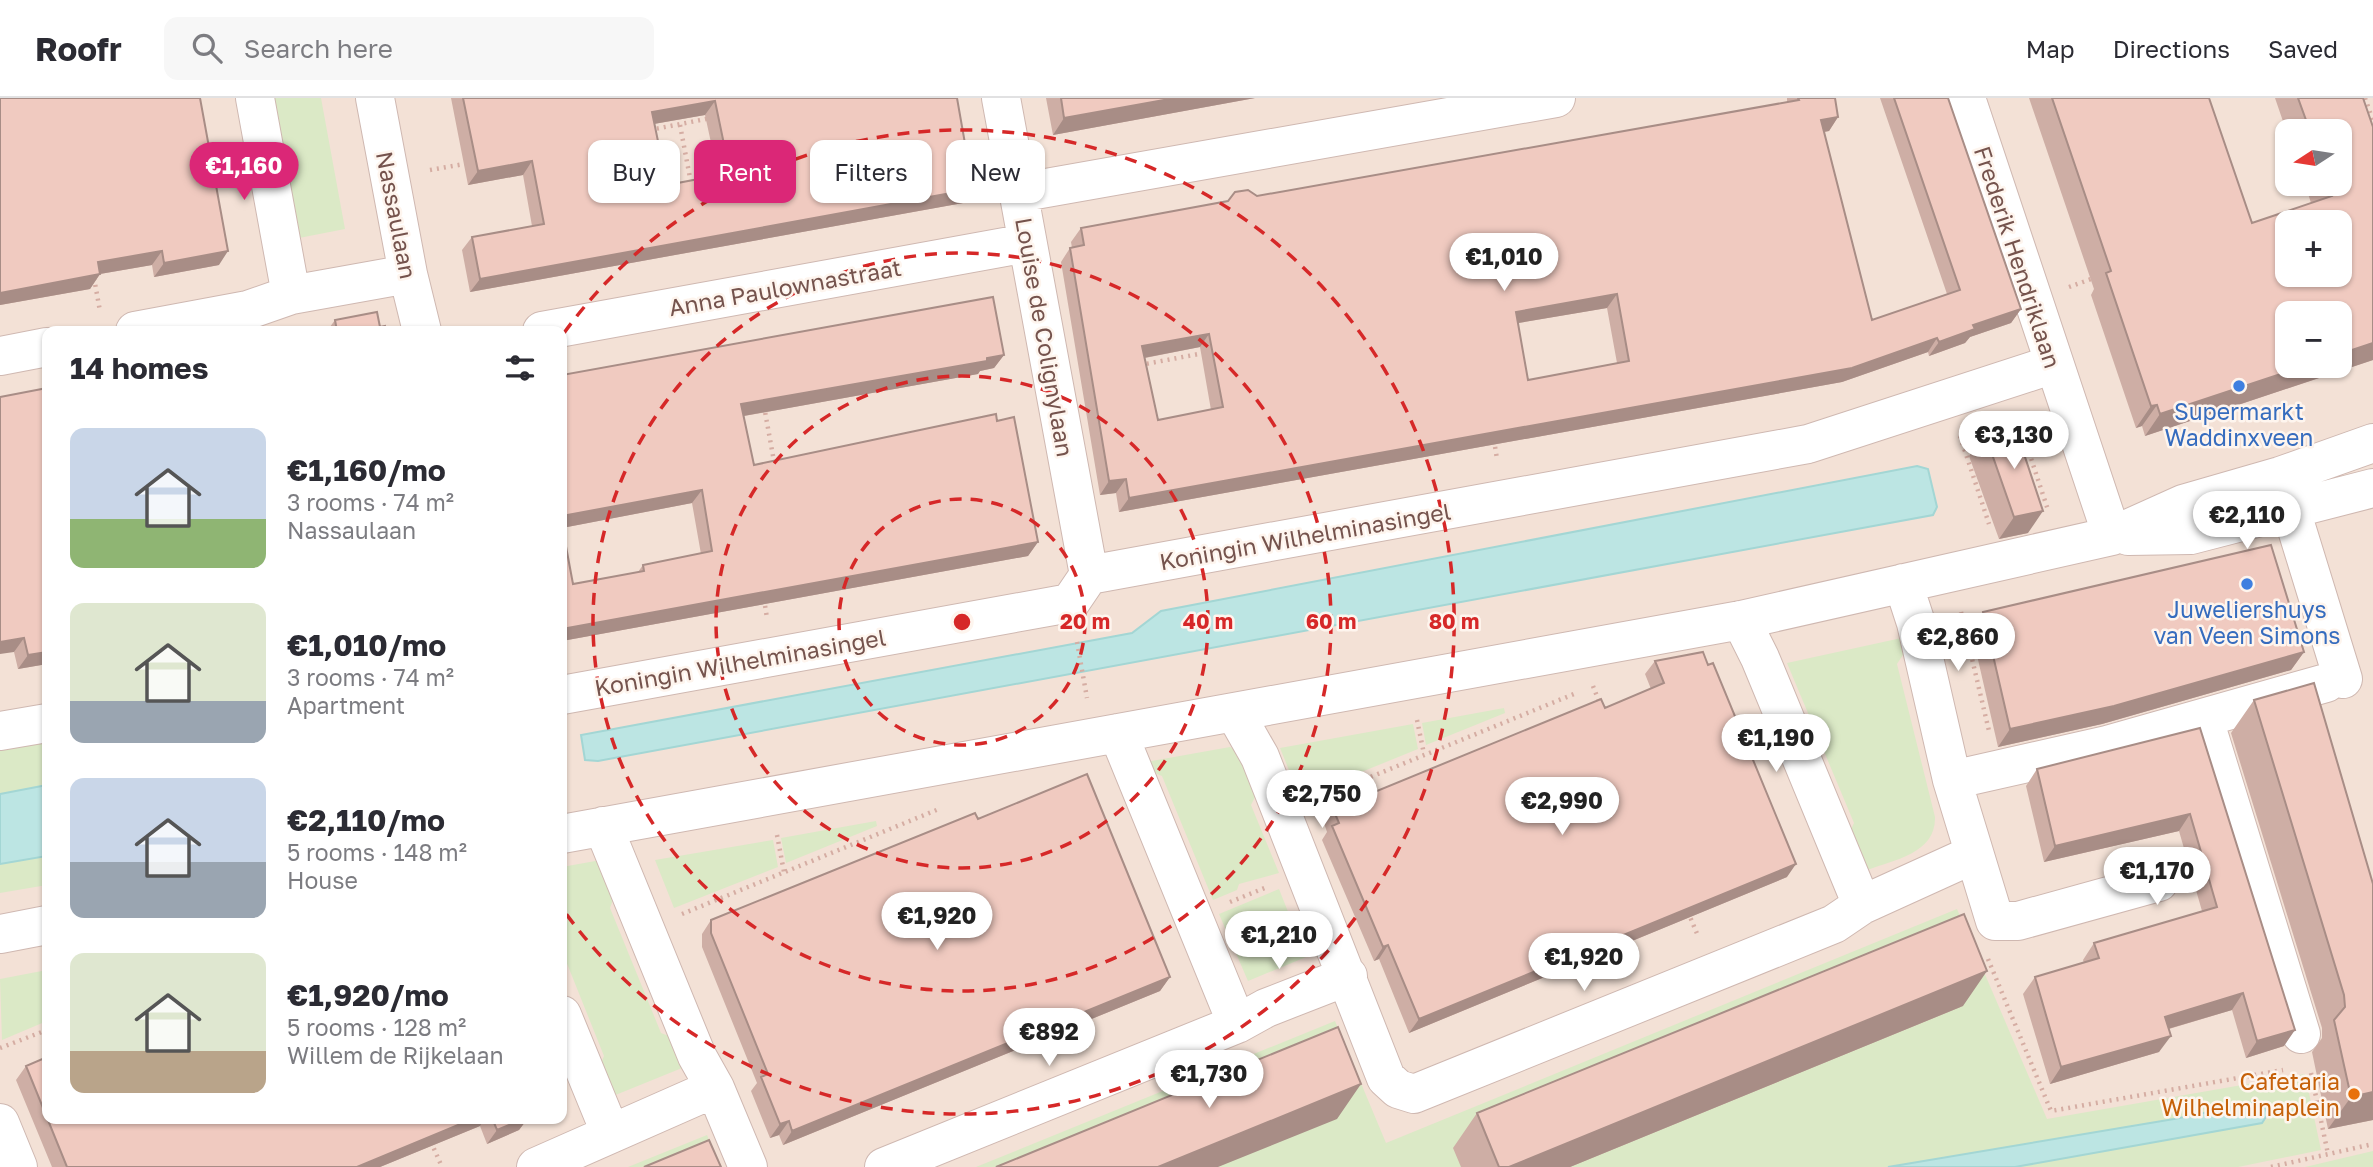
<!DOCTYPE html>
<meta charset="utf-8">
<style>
:root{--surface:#fff;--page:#f7f7f7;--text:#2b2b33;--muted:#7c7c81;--line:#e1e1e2;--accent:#db2777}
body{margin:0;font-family:"Golos Text",sans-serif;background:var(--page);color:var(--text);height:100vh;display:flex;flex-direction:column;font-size:26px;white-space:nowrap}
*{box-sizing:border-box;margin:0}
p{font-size:23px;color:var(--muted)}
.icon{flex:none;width:38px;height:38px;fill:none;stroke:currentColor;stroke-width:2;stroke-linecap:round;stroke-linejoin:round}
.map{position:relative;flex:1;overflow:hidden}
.sheet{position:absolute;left:42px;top:228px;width:525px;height:798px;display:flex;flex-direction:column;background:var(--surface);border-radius:14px;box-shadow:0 2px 5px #0004}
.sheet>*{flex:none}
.guide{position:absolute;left:588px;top:42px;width:665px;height:63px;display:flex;gap:14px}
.needle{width:46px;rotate:258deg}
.tools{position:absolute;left:2275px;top:21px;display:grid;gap:14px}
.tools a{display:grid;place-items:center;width:77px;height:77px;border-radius:14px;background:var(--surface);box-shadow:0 2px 5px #0004;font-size:35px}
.price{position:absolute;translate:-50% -60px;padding:0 16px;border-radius:24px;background:#fff;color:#222;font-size:23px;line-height:46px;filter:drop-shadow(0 2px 4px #0008)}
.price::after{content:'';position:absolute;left:50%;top:42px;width:21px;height:16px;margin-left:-10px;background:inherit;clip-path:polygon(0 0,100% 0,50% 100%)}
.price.selected{background:var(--accent);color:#fff}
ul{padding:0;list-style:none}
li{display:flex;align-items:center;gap:21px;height:175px;padding:0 28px}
li span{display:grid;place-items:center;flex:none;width:196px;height:140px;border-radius:14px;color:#555}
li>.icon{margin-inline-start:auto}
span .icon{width:84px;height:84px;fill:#fffc;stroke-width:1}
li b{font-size:30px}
h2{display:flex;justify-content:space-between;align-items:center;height:84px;padding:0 28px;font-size:30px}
.chip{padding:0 24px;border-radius:14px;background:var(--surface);box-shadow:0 2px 5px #0004;font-size:24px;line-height:63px}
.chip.selected{background:var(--accent);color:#fff}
header{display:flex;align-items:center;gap:42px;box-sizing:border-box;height:98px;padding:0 35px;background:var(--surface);border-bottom:2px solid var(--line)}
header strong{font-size:33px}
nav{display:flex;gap:38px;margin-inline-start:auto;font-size:24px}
.search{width:490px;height:63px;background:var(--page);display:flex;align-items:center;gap:18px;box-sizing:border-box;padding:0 24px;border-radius:14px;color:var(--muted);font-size:26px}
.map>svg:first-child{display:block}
</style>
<header>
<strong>Roofr</strong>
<div class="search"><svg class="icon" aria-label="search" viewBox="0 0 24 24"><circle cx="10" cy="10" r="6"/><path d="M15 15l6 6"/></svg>Search here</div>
<nav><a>Map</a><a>Directions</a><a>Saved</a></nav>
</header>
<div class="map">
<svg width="2373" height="1069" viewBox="0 0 2373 1069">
<rect width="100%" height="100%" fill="#fcf0e8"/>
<path fill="#f3e1d6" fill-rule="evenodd" d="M0,0H2373V1069H0ZM2287,33H2340V86H2287ZM2287,124H2340V177H2287ZM2287,215H2340V268H2287ZM47,233H562V1020H47Z"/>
<path fill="#dbe9c6" d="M271,0H321L345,131L299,140Z
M1906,539L1908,549L1897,566L1935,719C1936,755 1895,762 1867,772L1846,742L1854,725L1787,565Z
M1504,610L1505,615L1426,647L1422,625Z
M1413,626L1418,651L1300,699L1280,650Z
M47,636V687L0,696V645Z
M1230,649L1246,657L1260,689L1251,707L1279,775L1239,786L1237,792L1213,802L1162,678L1150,673L1146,664Z
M876,723L877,728L786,765L781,740Z
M773,742L778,769L674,810L655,762Z
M47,758V787L0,795V766Z
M601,762L617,791L610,810L661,935L679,942L682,970L613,998L597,975L604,958L562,853V769Z
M1279,791L1306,859L1248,883L1219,816Z
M1957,811L2047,1021L2305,976L2321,1052L2238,1069H2015L2262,1025L2268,1020L2257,1004L2174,1021L1888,1069H976L1335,923L1386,1045Z
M47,872V923L2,942L0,881Z
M707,1037L721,1069H628Z
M2373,1053V1069H2305Z"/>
<path fill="#bce5e3" stroke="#a3d6d4" stroke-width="2" d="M1917,368L1928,371L1937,409L1933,417L598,663L585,662L581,637L1132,535L1161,513Z
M47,687V758L0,766V696Z
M2257,1004L2264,1008L2268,1016L2262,1025L2015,1069H1888L2174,1021Z"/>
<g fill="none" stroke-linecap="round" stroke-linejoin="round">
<defs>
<path id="minor" d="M255,0L291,197
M375,0L408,176L422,233
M1001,0L1089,477
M1966,0L2112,438
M1018,95L1556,0
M135,233L248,212L291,197L408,176
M542,233L1027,145
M0,258L47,249
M2283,386L2343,581
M2128,438L2191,437L2373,390
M1903,485L1916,525L1952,682L1995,823H2018L2159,784
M1741,522L1760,560L1862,807
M562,597L1070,505L1089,477L1808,346L2054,266
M1235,615L1260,659L1386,980L1398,991L1414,996L1834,826L1862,807L1972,757
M2204,621L2301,936
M0,633L47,625
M1118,635L1237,926
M1952,682L2107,647L2326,585
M603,728L697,958L715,990L748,1069
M562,736L1741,522L2112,438L2183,406L2280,378L2373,345
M0,836L47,827
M562,917L610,1034
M0,1025L18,1069
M536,1069L715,990
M884,1069L1237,926L1266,910L1348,878"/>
</defs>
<use href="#minor" stroke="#cfb8b1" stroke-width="40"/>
<path stroke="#d5ada3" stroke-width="4.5" stroke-dasharray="2 5" stroke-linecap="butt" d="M2365,0L2373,23
M680,27L691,85
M650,32L711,20
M430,72L470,65
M94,180L100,213
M2069,189L2094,180
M1140,267L1204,255
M764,308L775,369
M2018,321L2048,412
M1960,338L1989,426
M1494,342L1497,361
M764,501L767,520
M1961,514L1989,633
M1077,544L1087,600
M1593,588L1600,606
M1417,622L1424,656
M1319,700L1574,596
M777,737L784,774
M1230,804L1267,789
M1688,814L1698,838
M682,816L939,711
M1988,861L2051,1013L2283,972
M1060,927L1070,951
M0,950L47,932
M2311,975L2328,1056
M431,1044L442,1069
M2271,1069L2373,1046"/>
<use href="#minor" stroke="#fff" stroke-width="38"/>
</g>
<path fill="#ceaea5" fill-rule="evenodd" d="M0,0L219,167L154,179L152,167L100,176L90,191L0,207Z
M451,0H958L957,1L973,91L963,105L470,194L462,152L472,139L532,128L523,77L468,87ZM705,17L718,77L667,87L654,26Z
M1046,0H1255L1053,37Z
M1787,0H1835L1838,19L1829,33L1824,34L1872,222L1947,196L1880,0H1948L2021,211L2011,225L1970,239L1965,245L1929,258L1928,254L1842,284L1119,414L1116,395L1100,397L1061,164L1070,150H1072L1071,144L1081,130L1787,4ZM1607,210L1617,265L1528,282L1518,225ZM1200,249L1211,312L1158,322L1145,260Z
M2029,0H2209L2252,125L2311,105L2305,86H2340V33H2287V35L2275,0H2363L2373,262L2145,338L2142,328L2136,330L2091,197L2094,191Z
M335,222L380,229L386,233H327Z
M1004,257L994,270L980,273L978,276L744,318L754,367L997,323L1038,444L1028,458L562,543V277ZM692,405L701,456L643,467L638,474L573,486L562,430Z
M47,290V566L18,571L14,554Z
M1985,336L2028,435L1999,441L1969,358Z
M1983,514L2304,554L2291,572L2102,626L1998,649L1971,531Z
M1655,563L1787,779L1409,935L1379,861L1374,863L1322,742L1327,734L1324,725L1333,711L1605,610L1651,591L1645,576Z
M2254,602L2373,786V1022L2328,1031L2312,954L2322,940V930L2231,635Z
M2200,630L2284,948L2246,960L2232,912L2169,931L2159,954L2050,986L2023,896L2035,879L2084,865L2083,862L2094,845L2202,813L2179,733L2044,764L2026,688L2037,671Z
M978,721L1170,879L1160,893L783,1047L779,1037L770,1040L751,993L757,985L702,849V836L711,822Z
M1963,908L1570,1069H1461L1453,1050L1477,1015Z
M26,968L47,1020H528L519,1032L487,1046L480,1028L380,1069H52L16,982Z"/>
<path fill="#a88d86" d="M1175,0H1255L1053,37L1064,20Z
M715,3L705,17L642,28L652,14Z
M1838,19L1829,33L1812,36L1821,22Z
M532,63L523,77L468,87L478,73Z
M973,91L963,105L470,194L480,181Z
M162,153L152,167L88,178L98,164Z
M228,153L219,167L154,179L164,165Z
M100,176L90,191L0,207V195Z
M1617,196L1607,210L1506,227L1516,214Z
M2021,211L2011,225L1970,239L1965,245L1929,258L1939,244L1973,227Z
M1209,236L1200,249L1133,262L1142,248Z
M1937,240L1928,254L1842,284L1119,414L1129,400Z
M2373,245V262L2145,338L2160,316L2305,268H2340V256Z
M1004,257L994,270L980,273L978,276L732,320L741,306Z
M2157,307L2142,328L2136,330L2151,308Z
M1126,381L1116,395L1100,397L1109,383Z
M702,392L692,405L562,430V418Z
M2043,413L2028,435L1999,441L2014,419Z
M1038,444L1028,458L562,543V531Z
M24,540L14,554L0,556V544Z
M47,554V566L18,571L28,557Z
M2304,554L2291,572L2102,626L1998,649L2010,631Z
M2190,716L2179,733L2044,764L2055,748Z
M1796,766L1787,779L1409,935L1419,921Z
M1388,847L1379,861L1374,863L1383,849Z
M1987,873L1963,908L1570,1069H1509Z
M1170,879L1160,893L783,1047L792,1033Z
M2243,895L2232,912L2154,935L2165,919Z
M2295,932L2284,948L2246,960L2257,943Z
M2171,938L2159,954L2050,986L2061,969Z
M1361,986L1337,1021L1218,1069H1158Z
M2373,994V1022L2328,1031L2351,999Z
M475,1020H485L480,1028L380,1069H357Z
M526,1020H528L519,1032L487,1046L497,1032Z
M789,1023L779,1037L770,1040L780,1026Z"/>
<path fill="#f0cac0" stroke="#a88d86" stroke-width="2" fill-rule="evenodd" d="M0,0H200L228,153L164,165L162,153L98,164L100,176L0,195Z
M463,0H957L973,91L480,181L472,139L544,126L532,63L478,73ZM715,3L730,75L667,87L652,14Z
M1061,0H1175L1064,20Z
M1798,0H1835L1838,19L1821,22L1872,222L1960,192L1894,0H1948L2021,211L1973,227L1975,231L1939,244L1937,240L1852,270L1129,400L1126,381L1109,383L1070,150L1084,147L1081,130L1228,103L1235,94L1248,92L1257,98L1799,2ZM1617,196L1629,263L1528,282L1516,214ZM1209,236L1223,309L1158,322L1142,248Z
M2052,0H2209L2252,125L2332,98L2327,86H2340V33H2310L2298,0H2363L2373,29V245L2340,256V215H2287V268H2305L2160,316L2157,307L2151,308L2106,175L2111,173ZM2287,124H2340V177H2287Z
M993,199L1004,257L987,260V263L741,306L754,367L996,316L997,323L1014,319L1038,444L562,531V427L573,486L644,473L643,467L712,453L702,392L562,418V277Z
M377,214L380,229L385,228L386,233H337L335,222Z
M47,290V554L28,557L24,540L0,544V299Z
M2014,326L2043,413L2014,419L1985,336Z
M2271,447L2304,554L2114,608L2010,631L1983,514Z
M1703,554L1708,567L1713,565L1796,766L1419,921L1388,847L1383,849L1332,728L1339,725L1333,711L1601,601L1605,610L1664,585L1655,563Z
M2314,585L2373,786V994L2351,999L2334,922L2345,909L2344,897L2254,602Z
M2200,630L2295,932L2257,943L2243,895L2165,919L2171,938L2061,969L2035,879L2099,860L2094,845L2217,809L2190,716L2055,748L2037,671Z
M1087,676L1170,879L792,1033L789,1023L780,1026L761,979L768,976L711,835V822L975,715L978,721Z
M1964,816L1987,873L1509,1069H1499L1477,1015Z
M1338,929L1361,986L1158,1069H996Z
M47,959V1020H475L357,1069H67L26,968Z
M492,1020H526L497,1032Z
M709,1042L721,1069H644Z"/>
<g fill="none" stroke="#d62828" stroke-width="3.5" stroke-dasharray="12 9">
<circle cx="962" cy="524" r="123"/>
<circle cx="962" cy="524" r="246"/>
<circle cx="962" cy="524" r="369"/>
<path d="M564 235A492 492 0 1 1 564 813"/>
</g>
<g fill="#3f7fe0" stroke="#fef5ee" stroke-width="2.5">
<circle cx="2239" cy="288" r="7"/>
<circle cx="2247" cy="486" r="7"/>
</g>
<circle fill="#e8710a" stroke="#fef5ee" stroke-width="2.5" cx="2354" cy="996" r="7"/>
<g text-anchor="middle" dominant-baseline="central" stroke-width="5" stroke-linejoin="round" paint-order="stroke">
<g font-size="23" fill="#75534d" stroke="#fef5ee">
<text transform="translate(397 117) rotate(79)">Nassaulaan</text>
<text transform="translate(2018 159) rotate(72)">Frederik Hendriklaan</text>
<text transform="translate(785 189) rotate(-10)">Anna Paulownastraat</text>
<text transform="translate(1045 239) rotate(80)">Louise de Colignylaan</text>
<text transform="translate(1305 438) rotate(-10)">Koningin Wilhelminasingel</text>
<text transform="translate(740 564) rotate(-10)">Koningin Wilhelminasingel</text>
</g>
<g font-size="23" fill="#366cbe" stroke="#fef5ee">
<text x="2239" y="313">Supermarkt<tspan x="2239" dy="26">Waddinxveen</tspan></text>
<text x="2247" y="511">Juweliershuys<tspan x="2247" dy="26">van Veen Simons</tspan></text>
</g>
<g font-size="23" fill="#c56008" stroke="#fef5ee" text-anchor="end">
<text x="2340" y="983">Cafetaria<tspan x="2340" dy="26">Wilhelminaplein</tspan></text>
</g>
</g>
<circle cx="962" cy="524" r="10" fill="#d62828" stroke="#fef5ee" stroke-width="3.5"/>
<g font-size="21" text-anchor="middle" font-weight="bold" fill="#d62828" stroke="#fef5ee" stroke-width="5" stroke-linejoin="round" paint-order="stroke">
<text x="1085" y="531">20 m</text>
<text x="1208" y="531">40 m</text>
<text x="1331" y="531">60 m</text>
<text x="1454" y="531">80 m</text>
</g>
</svg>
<div class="tools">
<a><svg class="needle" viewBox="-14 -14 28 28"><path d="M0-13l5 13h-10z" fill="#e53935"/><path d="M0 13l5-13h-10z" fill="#7c7c81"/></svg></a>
<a>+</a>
<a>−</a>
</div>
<b class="price selected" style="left:244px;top:104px">€1,160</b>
<b class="price" style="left:1504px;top:195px">€1,010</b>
<b class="price" style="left:2014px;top:373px">€3,130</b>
<b class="price" style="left:2247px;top:453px">€2,110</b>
<b class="price" style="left:1958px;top:575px">€2,860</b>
<b class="price" style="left:1776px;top:676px">€1,190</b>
<b class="price" style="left:1322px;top:732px">€2,750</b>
<b class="price" style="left:1562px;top:739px">€2,990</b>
<b class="price" style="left:2157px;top:809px">€1,170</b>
<b class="price" style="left:937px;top:854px">€1,920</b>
<b class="price" style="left:1279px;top:873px">€1,210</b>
<b class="price" style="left:1584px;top:895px">€1,920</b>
<b class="price" style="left:1049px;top:970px">€892</b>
<b class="price" style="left:1209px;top:1012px">€1,730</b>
<div class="guide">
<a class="chip">Buy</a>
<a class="chip selected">Rent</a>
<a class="chip">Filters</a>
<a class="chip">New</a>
</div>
<section class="sheet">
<h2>14 homes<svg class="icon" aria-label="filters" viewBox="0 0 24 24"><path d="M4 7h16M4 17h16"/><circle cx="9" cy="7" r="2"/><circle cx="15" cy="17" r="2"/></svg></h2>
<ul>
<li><span style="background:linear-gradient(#c9d6e8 65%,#8fb573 0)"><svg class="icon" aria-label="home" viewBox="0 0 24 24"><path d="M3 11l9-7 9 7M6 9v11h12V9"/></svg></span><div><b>€1,160/mo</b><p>3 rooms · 74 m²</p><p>Nassaulaan</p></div></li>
<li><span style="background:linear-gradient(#dfe7d0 70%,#9aa5b1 0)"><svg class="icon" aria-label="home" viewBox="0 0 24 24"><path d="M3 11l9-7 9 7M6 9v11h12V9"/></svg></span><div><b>€1,010/mo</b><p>3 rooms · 74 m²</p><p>Apartment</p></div></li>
<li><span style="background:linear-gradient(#c9d6e8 60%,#9aa5b1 0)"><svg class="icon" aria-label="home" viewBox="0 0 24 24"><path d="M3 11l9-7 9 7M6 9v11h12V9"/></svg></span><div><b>€2,110/mo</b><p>5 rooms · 148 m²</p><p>House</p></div></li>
<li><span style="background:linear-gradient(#dfe7d0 70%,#b9a48a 0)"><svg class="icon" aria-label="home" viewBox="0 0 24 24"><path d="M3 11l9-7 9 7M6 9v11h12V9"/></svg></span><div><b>€1,920/mo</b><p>5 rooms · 128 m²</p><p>Willem de Rijkelaan</p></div></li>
</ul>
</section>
</div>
